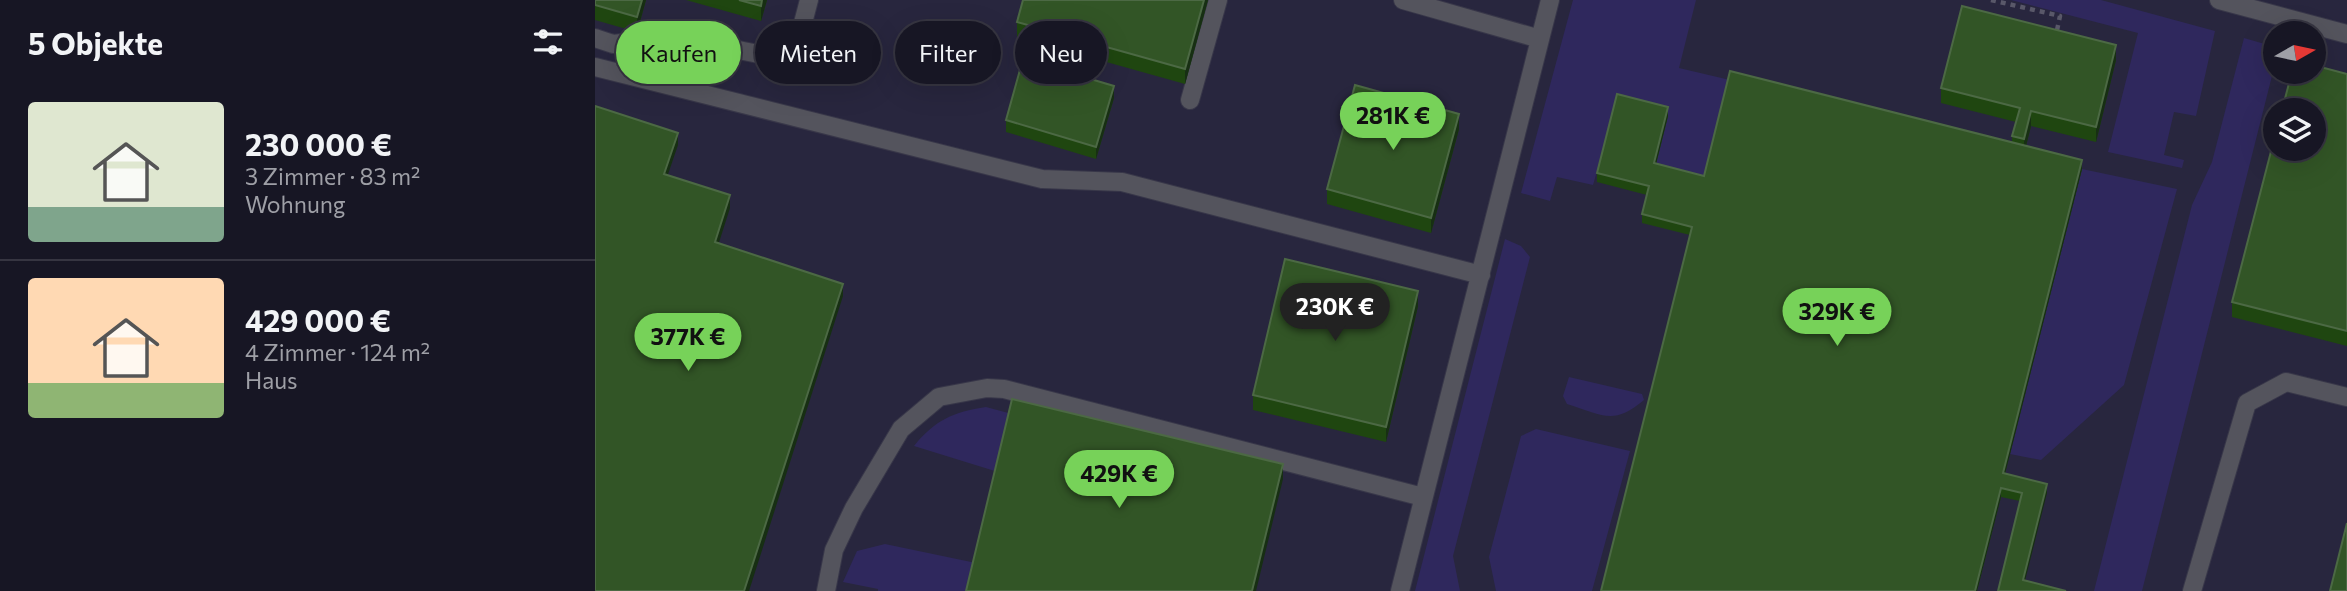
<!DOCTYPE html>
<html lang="de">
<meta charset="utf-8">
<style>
:root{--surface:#171624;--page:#201f2c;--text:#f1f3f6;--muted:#9e9fa6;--line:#363541;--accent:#77d259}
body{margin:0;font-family:Commissioner,sans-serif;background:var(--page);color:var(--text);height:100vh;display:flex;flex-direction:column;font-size:26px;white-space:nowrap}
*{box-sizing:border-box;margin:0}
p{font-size:23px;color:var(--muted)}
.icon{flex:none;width:38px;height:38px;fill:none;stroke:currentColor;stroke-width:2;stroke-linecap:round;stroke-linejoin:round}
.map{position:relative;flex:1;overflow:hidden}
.details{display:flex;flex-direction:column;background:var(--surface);width:595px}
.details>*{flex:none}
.guide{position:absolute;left:21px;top:21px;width:665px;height:63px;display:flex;gap:14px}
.needle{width:46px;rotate:81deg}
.controls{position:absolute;left:1668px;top:21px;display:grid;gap:14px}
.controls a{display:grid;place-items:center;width:63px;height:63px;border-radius:50%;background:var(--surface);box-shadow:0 7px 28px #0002,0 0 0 2px var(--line);font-size:35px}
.price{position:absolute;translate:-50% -60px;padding:0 16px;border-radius:24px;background:var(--accent);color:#111;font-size:23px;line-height:46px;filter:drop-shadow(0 2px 4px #0008)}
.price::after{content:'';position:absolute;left:50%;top:42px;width:21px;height:16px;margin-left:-10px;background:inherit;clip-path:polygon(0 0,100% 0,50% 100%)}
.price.selected{background:#222;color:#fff}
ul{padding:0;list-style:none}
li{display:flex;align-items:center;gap:21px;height:175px;padding:0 28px}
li+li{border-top:2px solid var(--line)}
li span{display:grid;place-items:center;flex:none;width:196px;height:140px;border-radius:7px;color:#555}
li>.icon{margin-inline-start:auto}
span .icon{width:84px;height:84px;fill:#fffc;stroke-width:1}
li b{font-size:30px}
h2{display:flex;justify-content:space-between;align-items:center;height:84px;padding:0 28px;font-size:30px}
.chip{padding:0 24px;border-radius:32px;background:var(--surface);box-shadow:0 7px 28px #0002,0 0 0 2px var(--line);font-size:24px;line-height:63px}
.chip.selected{background:var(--accent);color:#111}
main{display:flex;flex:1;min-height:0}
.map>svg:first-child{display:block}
</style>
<main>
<section class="details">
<h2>5 Objekte<svg class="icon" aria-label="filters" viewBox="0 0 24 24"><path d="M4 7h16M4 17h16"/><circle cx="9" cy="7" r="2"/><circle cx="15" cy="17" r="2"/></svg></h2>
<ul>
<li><span style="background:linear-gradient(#dfe7d0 75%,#7fa58c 0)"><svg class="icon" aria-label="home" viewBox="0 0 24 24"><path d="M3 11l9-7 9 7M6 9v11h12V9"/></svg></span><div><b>230 000 €</b><p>3 Zimmer · 83 m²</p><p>Wohnung</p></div></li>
<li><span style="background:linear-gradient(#ffd9b3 75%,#8fb573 0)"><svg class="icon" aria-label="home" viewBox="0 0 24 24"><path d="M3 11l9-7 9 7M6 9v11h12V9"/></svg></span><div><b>429 000 €</b><p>4 Zimmer · 124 m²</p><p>Haus</p></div></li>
</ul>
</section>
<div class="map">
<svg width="1752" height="591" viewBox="0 0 1752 591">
<rect width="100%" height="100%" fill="#1f1d30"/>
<path fill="#28263e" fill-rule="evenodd" d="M0,0H1752V591H0ZM1680,33H1718V72H1680ZM1680,110H1718V149H1680Z"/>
<path fill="#2f285d" d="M978,0H1101L1084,68L1135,80L1109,185L1059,172L1022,103L998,185L962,177L955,201L926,193Z
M1416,0H1506L1620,31L1601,116L1579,112L1569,155L1589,160L1587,168L1513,152L1543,33Z
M1649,38L1680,47V64L1547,591H1499L1597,205L1617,162Z
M1487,169L1582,189L1529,385L1446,460L1415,454Z
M910,239L926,246L935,257L858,556L865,591H820Z
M974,377L1047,394L1049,400C1018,426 1008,415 972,404L968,396Z
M391,407L417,414L403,472L319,446C340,420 358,412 391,407Z
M941,429L1035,451L997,591H901L894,557L926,436Z
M290,544L381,563L375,591H283V589L248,582L262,551Z"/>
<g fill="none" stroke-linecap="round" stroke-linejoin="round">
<defs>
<path id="minor" d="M808,0L945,39
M1624,0L1752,34
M0,38L18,44L79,37L198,61L214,0
M0,67L447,179L527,182L886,275
M595,100L623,0
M231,591L239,550L259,508L306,429L344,397L392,388L409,389L828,497
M805,591L955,0
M1597,591L1652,403L1691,382L1752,397"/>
</defs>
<use href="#minor" stroke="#383749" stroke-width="20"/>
<path stroke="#595869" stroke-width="4.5" stroke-dasharray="5 5" stroke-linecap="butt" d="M1396,0L1465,16L1461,35"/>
<use href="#minor" stroke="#54545d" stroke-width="18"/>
</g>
<path fill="#1f4610" d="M0,0H51L42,32L0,20Z
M91,0H172L166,21Z
M613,0L590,84L422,37V22Z
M1521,60L1501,142L1436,126L1431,146L1487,169L1410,473L1452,493L1403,591L1425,501L1406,497L1382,591H1006L1095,235L1047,223V214L1052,195L1002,182V173L1073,116L1061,164L1109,176L1417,142V136L1421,122L1346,103V88Z
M1752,74V346L1637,317V302Z
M519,98L501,159L411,132V120Z
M864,129L836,233L732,204V189Z
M823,306L791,442L658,410V395Z"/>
<path fill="#172f13" d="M47,0H51L42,32V17Z
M167,0H172L166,21V6Z
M609,0H613L590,84V69Z
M1521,45V60L1501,142V127Z
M519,86V98L501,159V147Z
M1073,107V116L1059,172V163Z
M1436,111V126L1429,154V139Z
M864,114V129L836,233V218Z
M83,133V145L69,186V174Z
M1487,160V169L1408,482V473Z
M135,195V208L120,255V242Z
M248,284V296L154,591H149Z
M823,291V306L791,442V427Z
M688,464V479L661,591H657Z
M1452,484V493L1428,589V580Z
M1406,488V497L1382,591H1380Z"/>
<path fill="#325526" stroke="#4c6944" stroke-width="2" d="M0,0H47L42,17L0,5Z
M144,0H167L166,6Z
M428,0H609L590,69L422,22Z
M1367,6L1521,45L1501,127L1436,111L1429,139L1417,136L1425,108L1346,88Z
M428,59L519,86L501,147L411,120Z
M1718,65L1752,74V331L1637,302L1680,136V149H1718V110H1687L1697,72H1718Z
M1135,71L1487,160L1408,473L1452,484L1428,580L1471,591H1403L1427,493L1406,488L1380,591H1006L1097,227L1047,214L1054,186L1002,173L1022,94L1073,107L1059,163L1109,176Z
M760,85L864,114L836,218L732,189Z
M0,106L83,133L69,174L135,195L120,242L248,284L149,591H0Z
M690,259L823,291L791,427L658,395Z
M417,399L688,464L657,591H371Z
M1752,523V591H1735Z"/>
</svg>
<div class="controls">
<a><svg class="needle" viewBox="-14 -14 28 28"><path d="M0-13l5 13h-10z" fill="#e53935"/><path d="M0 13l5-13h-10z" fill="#9e9fa6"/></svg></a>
<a><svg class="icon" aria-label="layers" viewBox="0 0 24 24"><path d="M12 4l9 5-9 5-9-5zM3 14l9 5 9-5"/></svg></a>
</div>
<b class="price" style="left:798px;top:152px">281K €</b>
<b class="price selected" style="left:740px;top:343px">230K €</b>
<b class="price" style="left:1242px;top:348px">329K €</b>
<b class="price" style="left:93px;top:373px">377K €</b>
<b class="price" style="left:524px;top:510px">429K €</b>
<div class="guide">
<a class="chip selected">Kaufen</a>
<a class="chip">Mieten</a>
<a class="chip">Filter</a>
<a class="chip">Neu</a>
</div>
</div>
</main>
